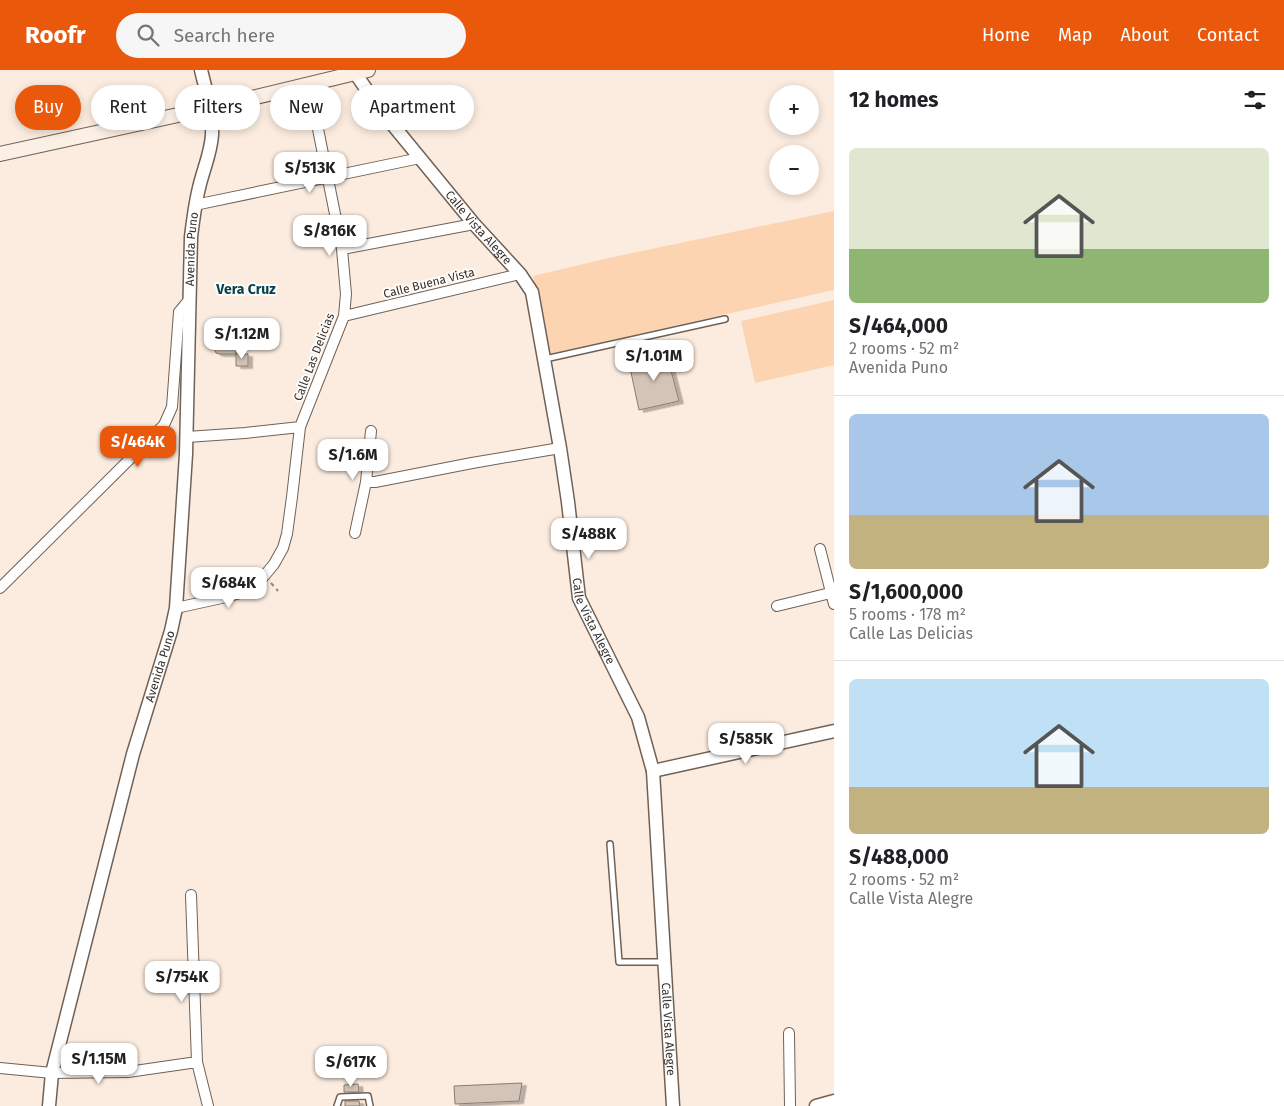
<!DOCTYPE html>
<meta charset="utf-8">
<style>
:root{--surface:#fff;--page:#f6f6f6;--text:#202124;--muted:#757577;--line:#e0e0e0;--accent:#ea580c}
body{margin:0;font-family:"Fira Sans",sans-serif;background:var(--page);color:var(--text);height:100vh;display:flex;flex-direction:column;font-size:19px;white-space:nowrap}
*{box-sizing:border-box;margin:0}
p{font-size:16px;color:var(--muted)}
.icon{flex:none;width:28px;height:28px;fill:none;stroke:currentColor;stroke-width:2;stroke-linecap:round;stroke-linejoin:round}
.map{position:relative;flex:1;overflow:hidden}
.sheet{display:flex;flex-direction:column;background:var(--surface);width:450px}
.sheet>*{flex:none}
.hud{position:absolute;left:15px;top:15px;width:475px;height:45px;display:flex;gap:10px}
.buttons{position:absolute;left:769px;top:15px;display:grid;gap:10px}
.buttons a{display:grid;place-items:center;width:50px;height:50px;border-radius:50%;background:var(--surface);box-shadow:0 2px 8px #0003;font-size:25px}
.price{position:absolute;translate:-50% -42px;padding:0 11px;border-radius:10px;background:#fff;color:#222;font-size:16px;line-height:32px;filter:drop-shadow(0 1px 2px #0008)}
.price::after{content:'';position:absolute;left:50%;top:30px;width:15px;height:11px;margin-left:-8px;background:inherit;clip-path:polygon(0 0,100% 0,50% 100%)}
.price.current{background:var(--accent);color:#fff}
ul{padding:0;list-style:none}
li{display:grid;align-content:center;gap:10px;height:265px;padding:0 15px}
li+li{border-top:1px solid var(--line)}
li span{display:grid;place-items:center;height:155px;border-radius:8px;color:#555}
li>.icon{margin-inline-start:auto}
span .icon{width:90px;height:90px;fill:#fffc;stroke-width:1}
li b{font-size:21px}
h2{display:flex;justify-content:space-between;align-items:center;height:60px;padding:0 15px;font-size:21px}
.chip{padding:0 18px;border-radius:22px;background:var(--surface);box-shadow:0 2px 8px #0003;font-size:18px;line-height:45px}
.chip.current{background:var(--accent);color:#fff}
header{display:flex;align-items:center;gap:30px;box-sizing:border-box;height:70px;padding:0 25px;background:var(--accent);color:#fff}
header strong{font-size:24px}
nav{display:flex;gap:28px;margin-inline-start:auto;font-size:18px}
.search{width:350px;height:45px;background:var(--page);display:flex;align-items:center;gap:12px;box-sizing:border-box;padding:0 18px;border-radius:28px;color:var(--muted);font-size:19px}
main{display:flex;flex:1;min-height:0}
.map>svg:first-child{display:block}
</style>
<header>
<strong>Roofr</strong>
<div class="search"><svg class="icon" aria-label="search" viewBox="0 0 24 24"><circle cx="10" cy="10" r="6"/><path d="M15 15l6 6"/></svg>Search here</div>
<nav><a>Home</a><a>Map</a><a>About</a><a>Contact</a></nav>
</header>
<main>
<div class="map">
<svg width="834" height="1036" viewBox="0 0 834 1036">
<defs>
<filter id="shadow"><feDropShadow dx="4.5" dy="2.5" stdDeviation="0" flood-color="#0004"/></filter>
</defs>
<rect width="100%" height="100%" fill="#fcecdf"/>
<path fill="#fdd4b2" d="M834,141V220L548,284L533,206L613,187Z
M834,230V295L755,313L741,251Z"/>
<path fill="#d4c4b7" stroke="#897b6f" filter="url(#shadow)" d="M212,252L236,253V284H220L216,283L214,279L215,274L220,263H212Z
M236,284H248V296H236Z
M667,285L679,331L639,340L629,293Z
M522,1013L519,1031L455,1034L454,1016Z
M358,1014L359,1022H344V1015Z
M345,1031H359L360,1036H345Z"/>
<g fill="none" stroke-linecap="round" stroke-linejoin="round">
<defs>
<path id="service" d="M545,289L725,249
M610,774L619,892H664
M337,1036L340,1027L368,1026L370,1036"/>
<path id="minor" d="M195,135L420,88
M342,179L474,154
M344,246L520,204
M187,367L245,363L300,357
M366,412H375L472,393L560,378
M355,463L366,412L371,361
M820,479L834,534
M0,518L164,355L172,337L179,242L190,229
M777,536L834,522
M176,538L226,527L243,522L255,515L265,505L274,494L283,478L287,464L292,427L300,357L344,246L346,224L342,179L309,14
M191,825L197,992L208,1036
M789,963L790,1036
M0,998L52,1003L128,1002L197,992"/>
<g id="tertiary">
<path id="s1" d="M355,3L383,43L474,154L520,204L532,222L560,378L568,432L579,528L638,647L653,701L673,1036"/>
<path d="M653,701L834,661"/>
<path id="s2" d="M49,1036L52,1003L133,684L171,561L176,538L186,384L191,167C193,151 195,134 199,118C203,100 211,83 212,65C213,43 206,21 201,0"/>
<path d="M816,1036L834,1031"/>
</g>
<path id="secondary" d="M0,84L210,38L368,0"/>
</defs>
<use href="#service" stroke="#6f6156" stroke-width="8"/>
<use href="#minor" stroke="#6f6156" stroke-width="12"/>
<use href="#tertiary" stroke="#6f6156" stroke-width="15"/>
<use href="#secondary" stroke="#6f6156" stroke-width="16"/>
<path stroke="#90857d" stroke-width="2" stroke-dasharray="4 4" stroke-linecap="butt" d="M271,513L278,521"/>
<use href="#service" stroke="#fff" stroke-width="5"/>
<use href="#minor" stroke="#fff" stroke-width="10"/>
<use href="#tertiary" stroke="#fff" stroke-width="12"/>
<use href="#secondary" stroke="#fcefe5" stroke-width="14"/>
</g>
<g text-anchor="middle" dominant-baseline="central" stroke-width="4" stroke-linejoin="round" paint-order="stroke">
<g font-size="12" fill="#37302c" stroke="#fffcf9">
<text stroke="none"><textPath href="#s1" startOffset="198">Calle Vista Alegre</textPath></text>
<text stroke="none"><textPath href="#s2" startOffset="874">Avenida Puno</textPath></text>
<text transform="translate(429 213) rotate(-14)">Calle Buena Vista</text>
<text transform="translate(314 287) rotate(-69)">Calle Las Delicias</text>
<text stroke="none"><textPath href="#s1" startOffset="618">Calle Vista Alegre</textPath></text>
<text stroke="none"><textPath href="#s2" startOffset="454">Avenida Puno</textPath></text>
<text stroke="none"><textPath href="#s1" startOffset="1039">Calle Vista Alegre</textPath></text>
</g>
<g font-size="14" font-weight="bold" fill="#03424e" stroke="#fffcf9">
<text x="246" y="219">Vera Cruz</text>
</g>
</g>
</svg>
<div class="buttons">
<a>+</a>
<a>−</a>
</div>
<b class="price" style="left:310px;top:124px">S/513K</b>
<b class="price" style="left:330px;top:187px">S/816K</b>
<b class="price" style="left:242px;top:290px">S/1.12M</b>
<b class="price" style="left:654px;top:312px">S/1.01M</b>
<b class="price current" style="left:138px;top:398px">S/464K</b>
<b class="price" style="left:353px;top:411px">S/1.6M</b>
<b class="price" style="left:589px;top:490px">S/488K</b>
<b class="price" style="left:229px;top:539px">S/684K</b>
<b class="price" style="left:746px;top:695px">S/585K</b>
<b class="price" style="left:182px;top:933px">S/754K</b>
<b class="price" style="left:99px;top:1015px">S/1.15M</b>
<b class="price" style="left:351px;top:1018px">S/617K</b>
<div class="hud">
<a class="chip current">Buy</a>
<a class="chip">Rent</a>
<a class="chip">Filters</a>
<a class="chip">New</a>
<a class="chip">Apartment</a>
</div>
</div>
<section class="sheet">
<h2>12 homes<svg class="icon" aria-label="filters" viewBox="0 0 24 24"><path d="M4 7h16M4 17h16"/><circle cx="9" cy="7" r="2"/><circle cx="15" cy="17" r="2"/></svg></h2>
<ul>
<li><span style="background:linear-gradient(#dfe7d0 65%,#8fb573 0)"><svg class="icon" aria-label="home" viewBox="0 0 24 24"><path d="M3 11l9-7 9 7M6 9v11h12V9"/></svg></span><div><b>S/464,000</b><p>2 rooms · 52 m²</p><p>Avenida Puno</p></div></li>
<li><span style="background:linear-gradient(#a9c7e8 65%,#c2b280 0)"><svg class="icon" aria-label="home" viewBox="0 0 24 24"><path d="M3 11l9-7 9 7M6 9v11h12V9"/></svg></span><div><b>S/1,600,000</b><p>5 rooms · 178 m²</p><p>Calle Las Delicias</p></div></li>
<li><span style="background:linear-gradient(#bfe0f5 70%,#c2b280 0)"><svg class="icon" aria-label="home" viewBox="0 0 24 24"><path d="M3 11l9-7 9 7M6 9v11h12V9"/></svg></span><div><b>S/488,000</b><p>2 rooms · 52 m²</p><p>Calle Vista Alegre</p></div></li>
</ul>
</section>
</main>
